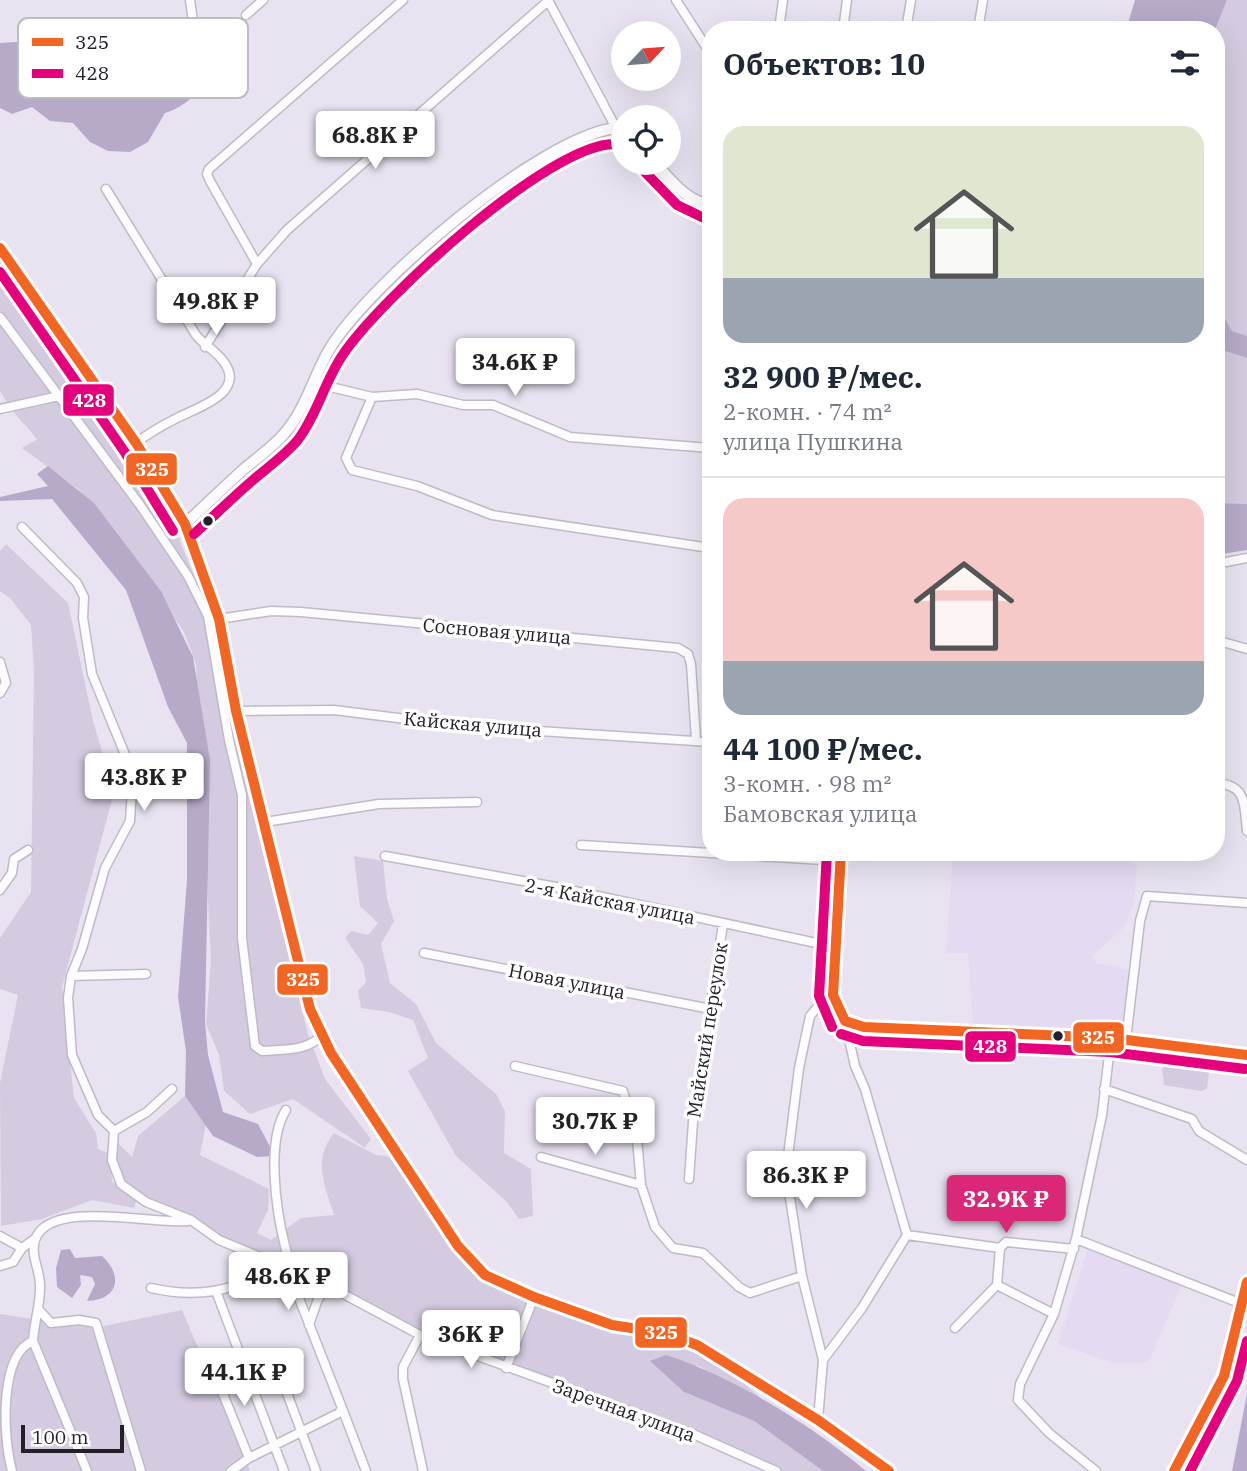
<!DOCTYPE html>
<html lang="ru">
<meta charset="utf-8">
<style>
:root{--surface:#fff;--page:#f2f2f3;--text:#1f2937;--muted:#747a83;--line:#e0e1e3;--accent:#db2777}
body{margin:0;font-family:"IBM Plex Serif",serif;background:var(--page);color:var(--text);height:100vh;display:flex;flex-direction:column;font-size:26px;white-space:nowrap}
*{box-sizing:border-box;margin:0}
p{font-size:23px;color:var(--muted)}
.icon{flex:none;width:38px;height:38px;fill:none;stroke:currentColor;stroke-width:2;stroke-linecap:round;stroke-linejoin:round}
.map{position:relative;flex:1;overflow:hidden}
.side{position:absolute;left:702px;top:21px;width:523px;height:840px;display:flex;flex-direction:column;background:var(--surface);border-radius:28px;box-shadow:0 7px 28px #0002}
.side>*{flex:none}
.needle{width:46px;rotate:64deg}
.buttons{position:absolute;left:611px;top:21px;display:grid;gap:14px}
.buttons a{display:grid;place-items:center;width:70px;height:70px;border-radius:50%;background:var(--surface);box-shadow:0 7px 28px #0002;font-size:35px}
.scale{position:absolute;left:21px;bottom:18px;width:103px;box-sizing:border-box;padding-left:7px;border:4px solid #24202a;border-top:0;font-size:19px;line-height:24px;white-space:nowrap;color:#24202a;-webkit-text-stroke:5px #fff;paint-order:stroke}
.price{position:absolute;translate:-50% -60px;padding:0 16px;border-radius:7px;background:#fff;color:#222;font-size:23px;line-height:46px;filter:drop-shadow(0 2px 4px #0008)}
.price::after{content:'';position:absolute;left:50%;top:42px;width:21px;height:16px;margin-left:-10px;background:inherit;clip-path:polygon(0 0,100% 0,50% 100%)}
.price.current{background:var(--accent);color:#fff}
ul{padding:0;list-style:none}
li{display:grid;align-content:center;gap:14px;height:371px;padding:0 21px}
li+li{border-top:2px solid var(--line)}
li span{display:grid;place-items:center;height:217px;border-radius:21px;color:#555}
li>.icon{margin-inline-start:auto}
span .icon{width:126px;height:126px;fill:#fffc;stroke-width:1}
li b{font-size:30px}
h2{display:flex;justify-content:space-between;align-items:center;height:84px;padding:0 21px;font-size:30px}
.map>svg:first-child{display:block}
</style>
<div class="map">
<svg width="1247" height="1471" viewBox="0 0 1247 1471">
<rect width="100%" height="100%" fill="#e9e3f1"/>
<path fill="#e4daf2" d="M953,852H1118L1137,866L1134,901L1126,925L1093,956L1096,963L1128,970L1122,1033L973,1024L968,953H946Z
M1088,1248L1182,1283L1149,1362L1113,1363L1058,1344Z"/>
<path fill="#d4cbe0" d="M1227,0H1247V336L1232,331L1219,308L1216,279L1215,30Z
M0,259L166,506L210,616L225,700L308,1034L325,1079L371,1139L365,1148L293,1099L250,1114L224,1091L219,1055L206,1024L211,961L196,664L184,632L131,554L78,489L22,448L37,439L11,409L0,391Z
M1216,337L1225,351L1247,358V504L1216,503Z
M6,544L68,603L93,721L114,792L62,987L74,1098L96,1133L98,1149L110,1154L112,1182L137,1198L134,1208L92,1200L42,1219L1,1226L0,1083L18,995L0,989V938L31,892L34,672L31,625L10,598L0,591V551Z
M354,856L383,861L387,899L394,921L381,944L390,983L416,1004L436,1043L496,1094L505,1111L504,1153L531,1169L533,1216L519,1219L507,1202L456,1156L408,1071L428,1058L413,1020L389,1012L361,1008L358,991L366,982L363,964L345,938L351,931L368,935L378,923L360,906Z
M1168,1060L1206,1067L1209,1072L1207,1089L1201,1091L1164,1085L1162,1069Z
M185,1096L206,1124L200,1155L269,1189L268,1210L257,1233L271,1240L301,1218L334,1215C325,1186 312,1160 334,1133L376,1155L400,1158L485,1275L570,1309L664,1333L713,1355L767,1404L697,1365L684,1392L754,1421L823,1471H776L758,1462L420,1335L321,1282L219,1240L191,1220L146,1202L116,1175L113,1138L132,1157L138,1136Z
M182,1310L250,1471H0V1314L94,1328Z"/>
<path fill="#b7aac9" d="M1135,0H1227L1215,30H1126Z
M161,34L183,45L178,83L182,90L189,88V76L193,67L204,72C200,94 186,106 165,113L148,142L130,152L108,151L90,142L73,123L50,121L32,107L12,114L0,108V43L74,38L123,57L150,58Z
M1216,279L1219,308L1232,331L1247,336V358L1225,351L1216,337Z
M48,466L94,503L161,591L193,657L210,760L205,1021L208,1055L223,1112L258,1124L275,1156L257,1157L213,1136L185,1096L186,1051L178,997L187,880V743L168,707L126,590L52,499L0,501V497L48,486L37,474Z
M1216,503L1247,504V550L1216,555Z
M70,1249L75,1258L102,1256C124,1276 118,1300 87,1301L95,1284L92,1277L80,1275L81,1285L72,1298L57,1287L56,1268L61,1250Z
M666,1355C734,1377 811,1425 866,1471H823L754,1421L684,1392L650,1361Z
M1247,1394V1471H1232Z"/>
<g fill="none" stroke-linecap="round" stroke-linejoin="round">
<defs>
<path id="minor" d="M190,0L194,28
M548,0L616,128
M676,0L710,53
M246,15L263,0
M782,30L780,22L783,0
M843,30L847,0
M906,30L911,0
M978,30L983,0
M106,189L196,335C204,345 216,351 223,361C248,393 196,408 177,418C163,425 149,433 136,443
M257,264L210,181L207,174L209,169L403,0
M0,317L140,505L188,576L208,616L229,740L242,795V938L255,1046L262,1051C283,1049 307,1052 322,1035
M205,347L257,264L287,230L548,1
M314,383L372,397L417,394L463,405H493L570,437L710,448
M372,397L346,458L352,470L417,486L492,515L710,548
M0,409L59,396
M69,409L98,388
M22,527L77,583L84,597L83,618L92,674L133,774L130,821L105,868L82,949L71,976L68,998L72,1055L98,1115L114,1131
M1216,564L1247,558
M219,619L271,611L301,612L678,648L688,654L691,664L696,740
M1216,640L1247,649
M0,662L6,683L0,693
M236,711L334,710L462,726L710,742
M1216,783C1247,785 1244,804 1247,831
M265,822L379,804L477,802
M581,845L840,861
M385,856L556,887L835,947
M0,890L12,873L14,859L28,850
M424,953L711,1009
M71,976L146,974
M1126,1040L1140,921L1147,896L1247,903
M515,1066L623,1091L637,1139L641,1185L655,1227L673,1248L703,1253L739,1287L750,1293L802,1276
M172,1089L147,1112L114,1131L112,1160L121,1184L146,1202L191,1220L219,1240L321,1282L420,1335L693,1434L776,1471
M1104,1089L1192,1119L1199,1131L1247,1160
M541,1157L641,1185
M689,1179L693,1122L723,924
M907,1235L1000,1248L997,1285L1054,1314
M0,1236L22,1248L36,1238
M1076,1239L1247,1306
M1000,1248L1006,1242L1074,1249
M0,1266L13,1262L22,1248
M151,1288C190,1297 244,1296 269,1259
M216,1291L284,1471
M38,1309L51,1323L79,1320L96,1323L141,1471
M309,1325L318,1299L329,1286
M955,1328L997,1285
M420,1335L403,1367V1379L423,1471
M33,1341L87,1471
M823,1360L862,1308L907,1235L865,1089L855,1066L845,1021
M506,1368L534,1297
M213,1369L249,1458
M281,1377L316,1471
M342,1408L366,1471
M818,1420L823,1360L802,1276L786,1172L799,1068L810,1016L821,1003L833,995
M12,1471C2,1433 0,1354 33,1341C34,1323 40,1306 40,1288C41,1271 30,1257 35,1240C49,1198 156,1225 188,1221
M231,1471L249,1458L339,1413L342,1408L293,1283C294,1269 288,1259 285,1246C276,1210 266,1141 286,1110
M1096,1471L1049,1433L1018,1400L1020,1384L1054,1314L1076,1239L1102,1115L1111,1038"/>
<path id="tertiary" d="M655,163C671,180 686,201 710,205
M185,524C205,506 224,487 244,469C257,458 273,447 284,434C305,411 314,376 329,350C368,284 540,137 616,128L623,133
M841,852L833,995L845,1021L864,1027L1111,1038L1247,1055
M1174,1471L1224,1376L1247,1282"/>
<path id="secondary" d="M0,248L136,443L185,524L219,619L236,711L310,1009L331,1053L400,1158L458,1246L485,1275L534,1297L612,1325L664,1333L697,1345L818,1420L889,1471"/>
</defs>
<use href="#minor" stroke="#bfbac5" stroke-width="11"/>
<use href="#tertiary" stroke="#bfbac5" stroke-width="13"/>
<use href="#secondary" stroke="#bfbac5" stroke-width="14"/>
<use href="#minor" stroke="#fcfbfd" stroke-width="8"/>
<use href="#tertiary" stroke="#fcfbfd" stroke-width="10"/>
<use href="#secondary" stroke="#fcfbfd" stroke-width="10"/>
<defs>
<path id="bus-1" d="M0,248L136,443L185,524L219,619L236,711L310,1009L331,1053L400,1158L458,1246L485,1275L534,1297L612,1325L664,1333L697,1345L818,1420L889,1471
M841,852L833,995L845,1021
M845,1021L864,1027L1111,1038L1247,1055
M1174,1471L1224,1376L1247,1282"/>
<path id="bus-2" d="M645,172L677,205L706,219
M0,272L124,451L173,531
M194,534C214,516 233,497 253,480C268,467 284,456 297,441C317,415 324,383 342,356C378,301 549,143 615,144
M827,852L819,996L832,1027
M841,1034L863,1041L1110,1052L1245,1069
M1190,1471L1237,1381L1247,1341"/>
</defs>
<use href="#bus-1" stroke="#fff" stroke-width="16"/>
<use href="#bus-2" stroke="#fff" stroke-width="16"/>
<use href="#bus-1" stroke="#f26522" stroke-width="10"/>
<use href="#bus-2" stroke="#e5007d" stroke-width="10"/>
</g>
<g fill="#24202a" stroke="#fff" stroke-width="2.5">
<circle cx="208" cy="521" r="6"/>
<circle cx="1058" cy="1036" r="6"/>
</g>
<g text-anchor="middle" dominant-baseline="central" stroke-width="7" stroke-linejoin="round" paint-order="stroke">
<g font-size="19" fill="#24202a" stroke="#fff">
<text transform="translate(497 631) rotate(5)">Сосновая улица</text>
<text transform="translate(473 724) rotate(5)">Кайская улица</text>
<text transform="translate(610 901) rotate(11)">2-я Кайская улица</text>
<text transform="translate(567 981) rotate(11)">Новая улица</text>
<text transform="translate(707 1030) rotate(-81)">Майский переулок</text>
<text transform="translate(624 1410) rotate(20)">Заречная улица</text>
</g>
</g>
<rect x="18" y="18" width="230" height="80" rx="10" fill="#fff" stroke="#bdbcbf" stroke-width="2"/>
<rect x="32" y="38" width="31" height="8" fill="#f26522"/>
<rect x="32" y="69" width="31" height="9" fill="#e5007d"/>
<g font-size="19" fill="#24202a">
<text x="75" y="49">325</text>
<text x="75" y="80">428</text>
</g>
<g stroke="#fff" stroke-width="2.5">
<rect x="62" y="383" width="53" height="34" rx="7" fill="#e5007d"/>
<rect x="125" y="452" width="53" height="34" rx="7" fill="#f26522"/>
<rect x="276" y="963" width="53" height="33" rx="7" fill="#f26522"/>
<rect x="1072" y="1021" width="53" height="33" rx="7" fill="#f26522"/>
<rect x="964" y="1030" width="53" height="33" rx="7" fill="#e5007d"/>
<rect x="634" y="1316" width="54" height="33" rx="7" fill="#f26522"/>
</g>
<g font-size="19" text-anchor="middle" font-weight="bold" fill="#fff">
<text x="89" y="407">428</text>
<text x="152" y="476">325</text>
<text x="303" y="986">325</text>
<text x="1098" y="1044">325</text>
<text x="990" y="1053">428</text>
<text x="661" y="1339">325</text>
</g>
</svg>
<div class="buttons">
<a><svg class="needle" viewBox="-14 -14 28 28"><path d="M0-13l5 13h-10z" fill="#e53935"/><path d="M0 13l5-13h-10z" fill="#747a83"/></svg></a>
<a><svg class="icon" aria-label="locate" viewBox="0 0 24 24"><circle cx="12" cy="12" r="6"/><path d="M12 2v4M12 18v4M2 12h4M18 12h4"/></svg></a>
</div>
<div class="scale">100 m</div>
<b class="price" style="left:375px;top:171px">68.8K ₽</b>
<b class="price" style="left:216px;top:337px">49.8K ₽</b>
<b class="price" style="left:515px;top:398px">34.6K ₽</b>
<b class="price" style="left:144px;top:813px">43.8K ₽</b>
<b class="price" style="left:595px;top:1157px">30.7K ₽</b>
<b class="price" style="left:806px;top:1211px">86.3K ₽</b>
<b class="price current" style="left:1006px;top:1235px">32.9K ₽</b>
<b class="price" style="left:288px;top:1312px">48.6K ₽</b>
<b class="price" style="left:471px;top:1370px">36K ₽</b>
<b class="price" style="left:244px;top:1408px">44.1K ₽</b>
<section class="side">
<h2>Объектов: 10<svg class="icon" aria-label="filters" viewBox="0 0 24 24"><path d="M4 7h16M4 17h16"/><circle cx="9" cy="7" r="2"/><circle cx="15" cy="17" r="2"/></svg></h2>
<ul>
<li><span style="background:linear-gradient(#dfe7d0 70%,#9aa5b1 0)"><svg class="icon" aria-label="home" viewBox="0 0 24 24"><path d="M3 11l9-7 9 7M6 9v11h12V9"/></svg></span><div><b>32 900 ₽/мес.</b><p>2-комн. · 74 m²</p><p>улица Пушкина</p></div></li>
<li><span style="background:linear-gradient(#f6c9c9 75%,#9aa5b1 0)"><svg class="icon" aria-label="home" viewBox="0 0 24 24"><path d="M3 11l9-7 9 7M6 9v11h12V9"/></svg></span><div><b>44 100 ₽/мес.</b><p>3-комн. · 98 m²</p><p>Бамовская улица</p></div></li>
</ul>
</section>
</div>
